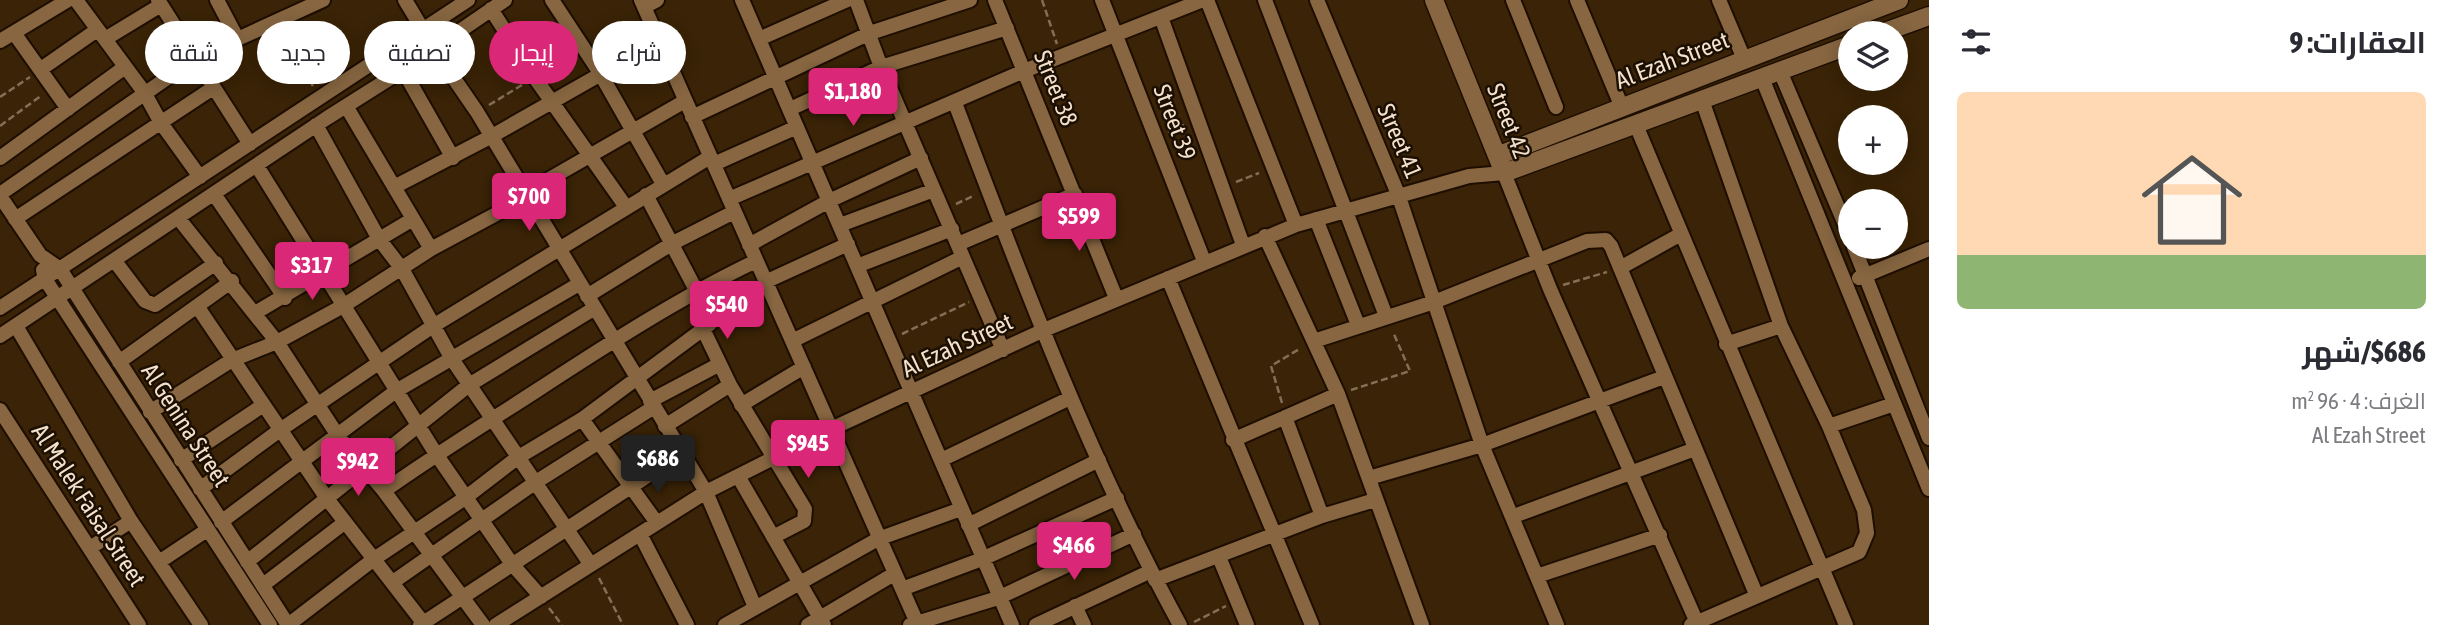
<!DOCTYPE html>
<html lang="ar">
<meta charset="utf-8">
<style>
:root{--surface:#fff;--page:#f7f7f7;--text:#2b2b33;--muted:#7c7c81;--accent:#db2777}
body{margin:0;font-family:"Asap Condensed",Cairo,sans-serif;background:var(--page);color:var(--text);direction:rtl;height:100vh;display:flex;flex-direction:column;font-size:26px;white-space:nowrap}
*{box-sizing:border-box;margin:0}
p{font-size:23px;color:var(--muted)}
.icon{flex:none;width:38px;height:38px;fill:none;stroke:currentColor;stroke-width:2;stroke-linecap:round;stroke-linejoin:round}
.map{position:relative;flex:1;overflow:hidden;direction:ltr}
.sheet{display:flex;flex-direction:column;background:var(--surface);width:525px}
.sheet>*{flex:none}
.banner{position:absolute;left:21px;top:21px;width:665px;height:63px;direction:rtl;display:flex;gap:14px}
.controls{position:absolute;left:1838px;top:21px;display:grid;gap:14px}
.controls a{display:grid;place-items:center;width:70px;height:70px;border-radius:50%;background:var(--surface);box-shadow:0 4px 18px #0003;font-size:35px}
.price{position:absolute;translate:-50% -60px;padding:0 16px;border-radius:7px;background:var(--accent);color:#fff;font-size:23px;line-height:46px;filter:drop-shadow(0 2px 4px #0008)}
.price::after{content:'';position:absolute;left:50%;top:42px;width:21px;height:16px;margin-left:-10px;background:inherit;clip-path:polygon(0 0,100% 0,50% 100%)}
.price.active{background:#222;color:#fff}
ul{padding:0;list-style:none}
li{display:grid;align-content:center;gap:14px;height:371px;padding:0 28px}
li span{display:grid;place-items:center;height:217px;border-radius:10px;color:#555}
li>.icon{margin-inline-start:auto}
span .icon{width:126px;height:126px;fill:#fffc;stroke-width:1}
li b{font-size:30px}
h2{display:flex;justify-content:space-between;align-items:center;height:84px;padding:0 28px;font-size:30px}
.tag{padding:0 24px;border-radius:32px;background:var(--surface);box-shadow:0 4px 18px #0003;font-size:24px;line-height:63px}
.tag.active{background:var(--accent);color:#fff}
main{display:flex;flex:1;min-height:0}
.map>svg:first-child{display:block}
</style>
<main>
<section class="sheet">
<h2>العقارات: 9<svg class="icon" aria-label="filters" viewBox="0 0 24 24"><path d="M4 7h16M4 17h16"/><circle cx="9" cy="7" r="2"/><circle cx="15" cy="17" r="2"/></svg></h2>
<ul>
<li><span style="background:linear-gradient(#ffd9b3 75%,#8fb573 0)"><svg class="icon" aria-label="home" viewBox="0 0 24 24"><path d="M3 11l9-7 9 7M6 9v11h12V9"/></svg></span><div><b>$686/شهر</b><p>الغرف: 4 · 96 m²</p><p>Al Ezah Street</p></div></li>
</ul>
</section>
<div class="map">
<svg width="1929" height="625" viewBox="0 0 1929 625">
<rect width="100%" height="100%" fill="#3a2306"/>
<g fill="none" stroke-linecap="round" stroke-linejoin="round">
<defs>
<path id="street" d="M76,0L144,92L161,123L200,177
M158,0L250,144
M217,0L237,38
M405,0L423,30
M552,0L600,73L663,184
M641,0L918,625
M742,0L1012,625
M856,0L881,67L1003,350
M995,0L1116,298
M1102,0L1204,261
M1207,0L1296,225
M1265,0L1386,316
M1317,0L1398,194L1482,445L1557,625
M1513,0L1556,107
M1577,0L1621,105
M1719,0L1744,59
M644,7L657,0
M491,9L535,78L626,207
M1161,17L1243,245
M14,33L68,109
M105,39L161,5
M759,39L847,0
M0,41L68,0
M433,48L477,112L706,492L755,607
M41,69L97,30
M403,70L453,158
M1780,71L1850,236
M1762,78L1929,489
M955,103C1022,280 1089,459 1180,625
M346,106L431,249
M790,109L881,67L1007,28
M692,117L870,33L970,0
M316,125L379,239L402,269L452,359L591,565
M1636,125L1846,625
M0,158L125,67
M714,164L797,127
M257,166L436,454L512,564L541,597
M394,187L492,136L659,41
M525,193L685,101
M0,194L196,58L323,0
M214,194L285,298
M0,196L40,255L60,269L288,625
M729,199L1024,71L1203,0
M15,219L213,88
M179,219L277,342L338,436L384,491L483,625
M1316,219L1358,325
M840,225L934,190
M1265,236L1338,394L1422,625
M958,244L1075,194
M749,245L829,201L921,158
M1854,247L1929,438
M114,260L145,301L155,305L216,263
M857,266L952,229
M1620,268L1681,234
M43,270L45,279L270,625
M1168,278L1312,625
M1859,278L1929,249
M765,282L848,244
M587,296L673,243L734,212
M197,306L328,500L425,625
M0,308L468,0
M255,313L413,219
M16,326L131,521L201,625
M704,331L730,385L805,509L804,521L773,537
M0,336L327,118L403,70L505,0
M792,341L963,257
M1314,341L1434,302L1587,241L1606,240L1611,246L1756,594
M1726,344L1781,326
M119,362L232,281
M650,401L718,365
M741,405L804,367
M0,410L139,625
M150,412L232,360L277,342L343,306L431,249L528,197
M1285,417L1322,516
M582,419L657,523
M665,426L730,385
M1829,426L1894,404
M1233,440L1338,394
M181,460L262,406
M941,460L1070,398
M738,476L824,625
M1369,478L1482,445L1664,377
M200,489L280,430L433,326L710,157
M384,491C433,456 485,424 536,391C608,344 679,298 756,261
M1514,516L1695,449
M221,522L396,391L579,284
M968,525L1099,460
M640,534L687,625
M90,548L131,521
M1219,557L1247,625
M159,562L207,530
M247,562L469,385L595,308
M1537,576L1660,535
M1155,580L1322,516L1375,500
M393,582L536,482L654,407
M263,585L344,523
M902,589L982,559L1117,498
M1075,606L1084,625
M288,625L374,559L465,498L517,458L582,419L710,324L711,309L696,290L646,195
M420,625L681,454
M496,625L706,492L831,429L1044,330L1296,225L1469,176L1504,173L1550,289L1698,625
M725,625L878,539L961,509
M808,625L894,574
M910,625L998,598L1134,534
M1036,625L1151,571
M1691,625L1859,552L1867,533L1864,510L1829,426L1781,326L1702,100"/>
<path id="secondary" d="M1434,0L1504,173L1850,45
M1882,33L1929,16
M1497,156L1899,0"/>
</defs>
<use href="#street" stroke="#1d0e00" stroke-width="18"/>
<use href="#secondary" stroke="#1d0e00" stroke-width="21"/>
<path stroke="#846e55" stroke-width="2.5" stroke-dasharray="7 3.5" stroke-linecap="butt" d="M1042,0L1057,44
M293,30L313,87
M0,97L30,77
M489,105L522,85
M0,126L42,95
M1168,132L1184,125
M1236,182L1259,173
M956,204L975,195
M1563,285L1607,272
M902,334L969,302
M1351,390L1410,371L1393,332
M1282,403L1271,366L1301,348
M599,578L623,625
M549,608L562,625
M1194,622L1226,606"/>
<use href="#street" stroke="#876641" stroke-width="14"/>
<use href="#secondary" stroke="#876641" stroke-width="18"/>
</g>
<g text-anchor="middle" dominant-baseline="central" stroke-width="5" stroke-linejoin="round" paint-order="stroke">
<g font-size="24" fill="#f4e1cd" stroke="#1b0f02">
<text transform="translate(1672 60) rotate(-21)">Al Ezah Street</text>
<text transform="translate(1056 88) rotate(68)">Street 38</text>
<text transform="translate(1509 121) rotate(68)">Street 42</text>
<text transform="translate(1175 122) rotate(69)">Street 39</text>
<text transform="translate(1400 141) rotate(67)">Street 41</text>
<text transform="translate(957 345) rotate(-25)">Al Ezah Street</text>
<text transform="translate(186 425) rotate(57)">Al Genina Street</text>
<text transform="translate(89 505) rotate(57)">Al Malek Faisal Street</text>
</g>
</g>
</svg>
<div class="controls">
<a><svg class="icon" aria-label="layers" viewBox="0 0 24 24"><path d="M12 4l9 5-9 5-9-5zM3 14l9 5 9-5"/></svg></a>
<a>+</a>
<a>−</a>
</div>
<b class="price" style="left:853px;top:128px">$1,180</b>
<b class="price" style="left:529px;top:233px">$700</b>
<b class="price" style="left:1079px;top:253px">$599</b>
<b class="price" style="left:312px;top:302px">$317</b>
<b class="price" style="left:727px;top:341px">$540</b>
<b class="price" style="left:808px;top:480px">$945</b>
<b class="price active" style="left:658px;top:495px">$686</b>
<b class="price" style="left:358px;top:498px">$942</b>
<b class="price" style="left:1074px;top:582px">$466</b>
<div class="banner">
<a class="tag">شراء</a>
<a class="tag active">إيجار</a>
<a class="tag">تصفية</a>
<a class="tag">جديد</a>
<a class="tag">شقة</a>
</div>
</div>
</main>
